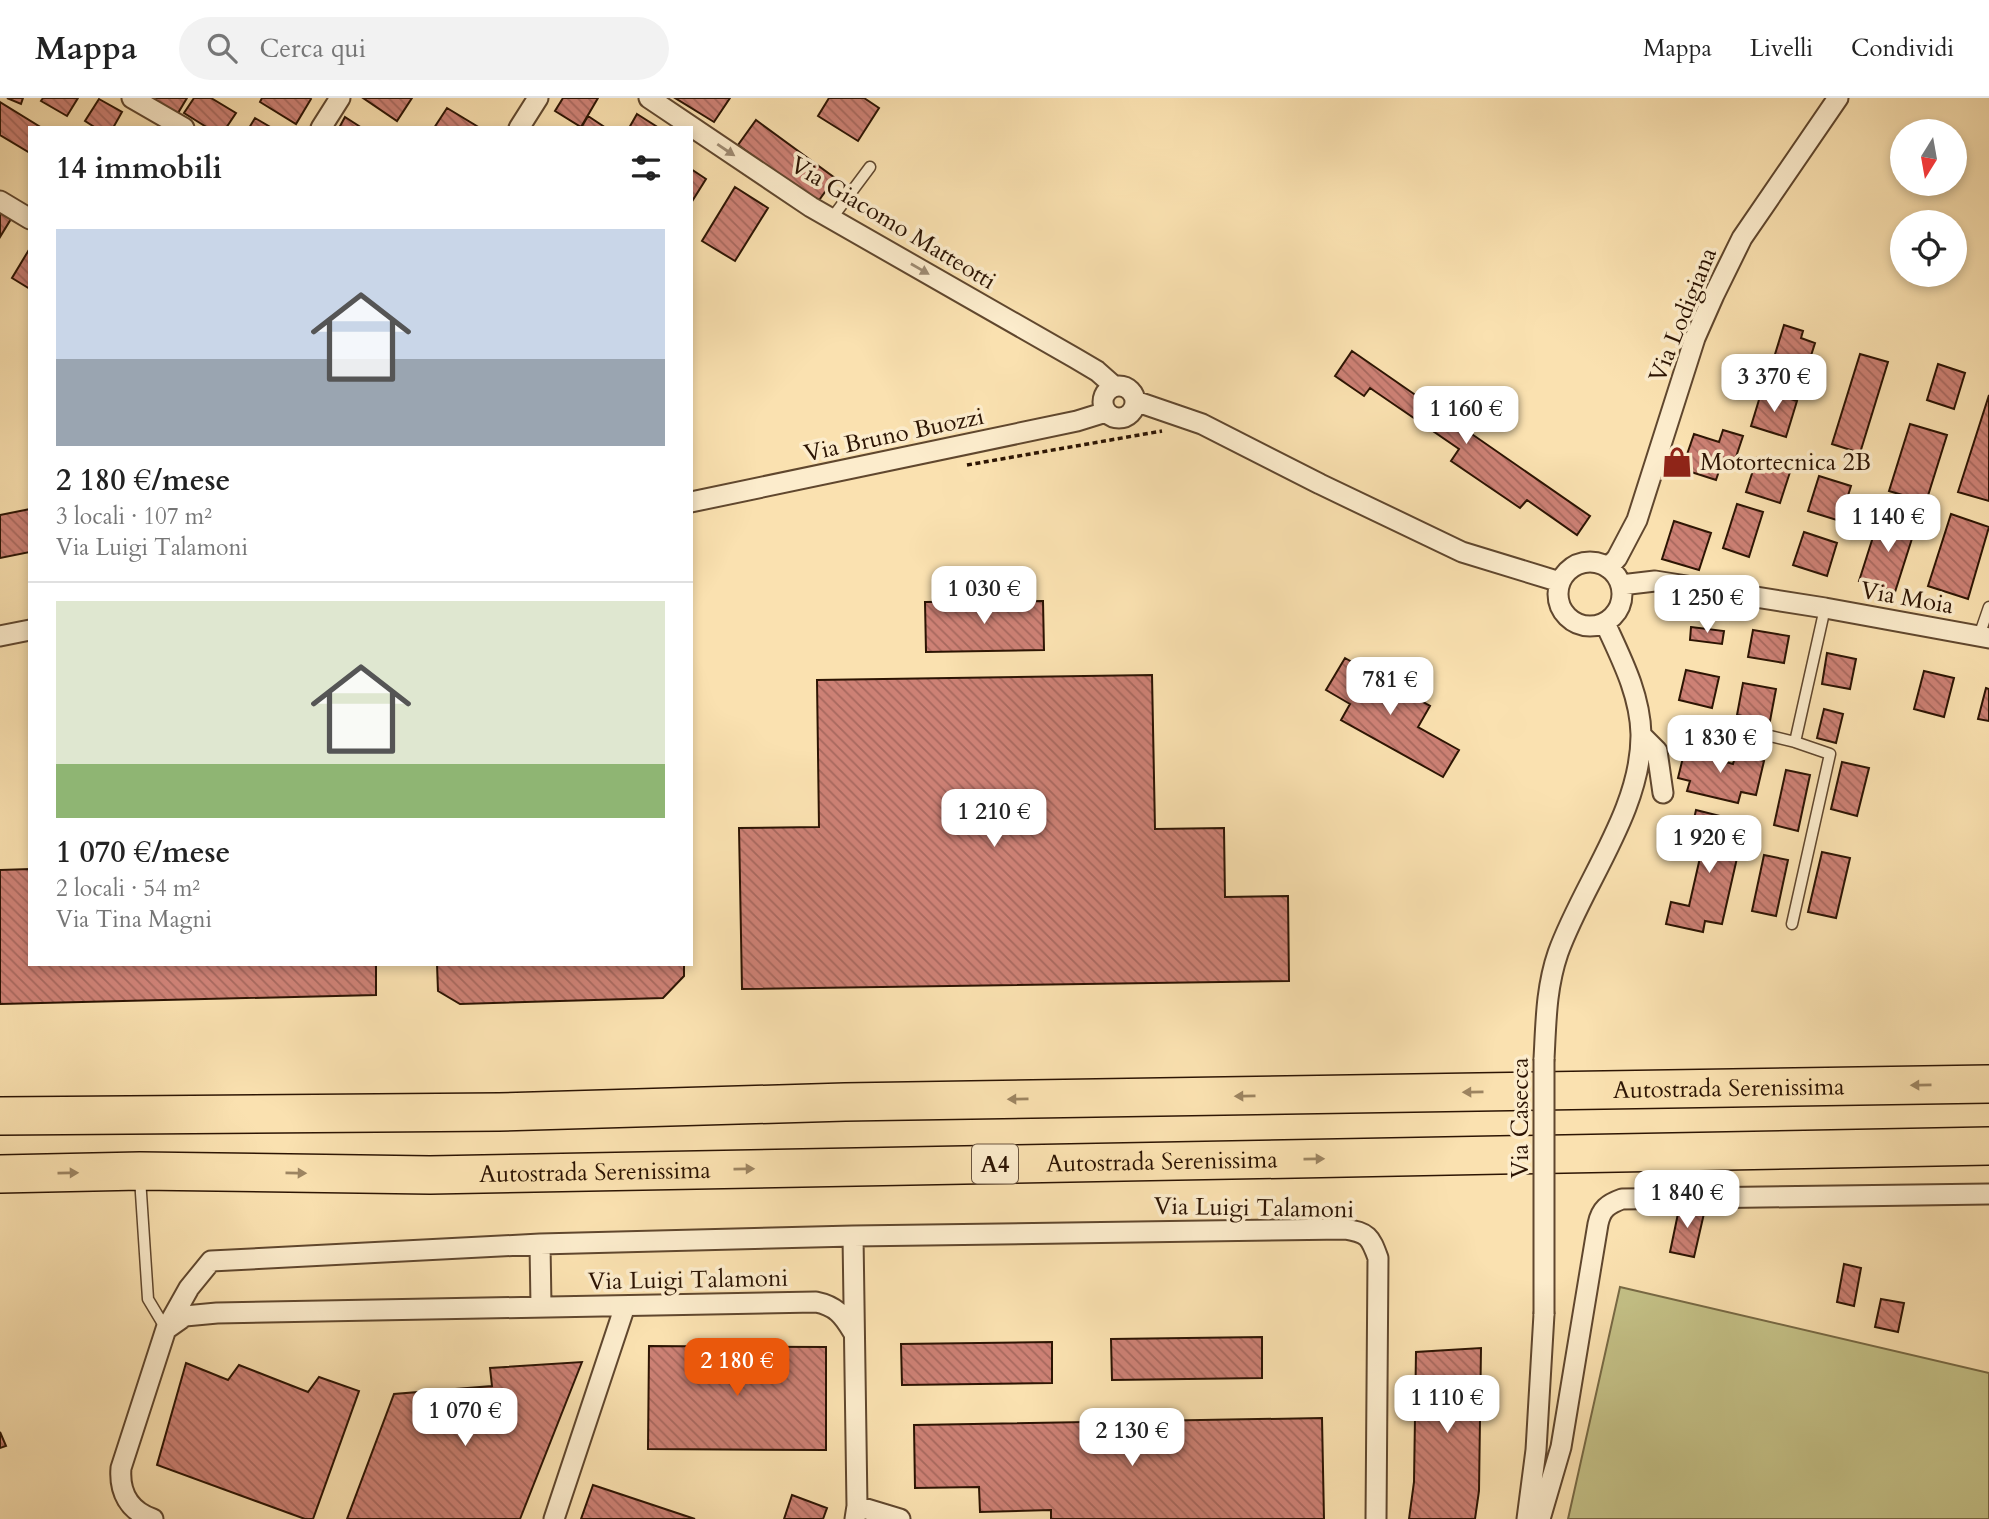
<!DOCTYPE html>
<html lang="it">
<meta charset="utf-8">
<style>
:root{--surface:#fff;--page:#f2f2f2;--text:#222;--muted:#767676;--line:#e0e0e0;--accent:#ea580c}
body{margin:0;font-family:Cardo,serif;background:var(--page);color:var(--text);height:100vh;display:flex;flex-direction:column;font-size:26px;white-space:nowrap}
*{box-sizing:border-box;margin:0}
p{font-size:23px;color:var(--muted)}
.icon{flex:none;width:38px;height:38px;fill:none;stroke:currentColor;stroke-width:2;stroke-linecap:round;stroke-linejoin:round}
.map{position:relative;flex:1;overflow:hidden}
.drawer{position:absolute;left:28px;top:28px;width:665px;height:840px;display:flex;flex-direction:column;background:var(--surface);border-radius:0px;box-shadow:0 4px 10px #0003}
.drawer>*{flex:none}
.needle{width:46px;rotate:191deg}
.buttons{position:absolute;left:1890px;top:21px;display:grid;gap:14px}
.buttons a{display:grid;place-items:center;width:77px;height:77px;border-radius:50%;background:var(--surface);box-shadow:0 4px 10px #0003;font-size:35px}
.price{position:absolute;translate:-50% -60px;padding:0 16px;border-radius:14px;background:#fff;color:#222;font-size:23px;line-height:46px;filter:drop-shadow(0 2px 4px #0008)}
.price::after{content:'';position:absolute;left:50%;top:42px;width:21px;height:16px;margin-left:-10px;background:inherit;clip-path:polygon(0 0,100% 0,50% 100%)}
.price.selected{background:var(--accent);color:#fff}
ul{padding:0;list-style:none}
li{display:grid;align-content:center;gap:14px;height:371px;padding:0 28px}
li+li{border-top:2px solid var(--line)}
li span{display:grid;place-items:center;height:217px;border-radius:0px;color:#555}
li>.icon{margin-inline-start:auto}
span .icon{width:126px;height:126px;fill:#fffc;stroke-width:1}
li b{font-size:30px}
h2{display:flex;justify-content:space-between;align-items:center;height:84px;padding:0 28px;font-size:30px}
header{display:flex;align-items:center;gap:42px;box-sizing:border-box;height:98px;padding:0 35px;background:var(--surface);border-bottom:2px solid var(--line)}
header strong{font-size:33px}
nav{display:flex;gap:38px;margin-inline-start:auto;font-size:24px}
.search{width:490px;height:63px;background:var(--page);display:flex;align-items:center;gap:18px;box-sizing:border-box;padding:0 24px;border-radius:38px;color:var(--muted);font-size:26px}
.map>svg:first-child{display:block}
</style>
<header>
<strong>Mappa</strong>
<div class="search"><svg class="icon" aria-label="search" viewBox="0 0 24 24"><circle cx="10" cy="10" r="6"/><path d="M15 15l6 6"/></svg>Cerca qui</div>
<nav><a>Mappa</a><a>Livelli</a><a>Condividi</a></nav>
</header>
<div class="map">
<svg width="1989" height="1421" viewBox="0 0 1989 1421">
<defs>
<pattern id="building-back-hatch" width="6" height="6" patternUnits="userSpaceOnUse" patternTransform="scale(1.75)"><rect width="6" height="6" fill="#cd8175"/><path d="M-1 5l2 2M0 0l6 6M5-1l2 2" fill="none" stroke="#a7685e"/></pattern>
</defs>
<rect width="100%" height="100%" fill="#fae1b0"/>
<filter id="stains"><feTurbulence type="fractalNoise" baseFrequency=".00286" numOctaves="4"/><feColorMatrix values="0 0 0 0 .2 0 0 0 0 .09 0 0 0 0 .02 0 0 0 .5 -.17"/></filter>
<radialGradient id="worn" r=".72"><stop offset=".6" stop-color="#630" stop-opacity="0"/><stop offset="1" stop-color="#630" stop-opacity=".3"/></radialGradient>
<path fill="#c4c187" stroke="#786a45" stroke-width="2" d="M1620,1189L1989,1275V1421H1568Z"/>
<path fill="url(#building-back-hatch)" stroke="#2c1403" stroke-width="2" d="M7,0H23L21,6Z
M43,0H78L67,18L41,3Z
M142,0H187L175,20Z
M194,0H211L236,15L226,30H208L184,15Z
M262,0H310L311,1L296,26L260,4Z
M363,0H412L397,23Z
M563,0H598L581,29L555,13Z
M675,0H730L714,24Z
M829,0H864L879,10L858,43L818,18Z
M99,1L122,14L113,30H96L85,23Z
M0,4L42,30H30V55L0,37Z
M447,10L480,30H434Z
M637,16L659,30H629Z
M588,18L606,30H581Z
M345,19L362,30H339Z
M255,20L272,30H249Z
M756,22L835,80L817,105L738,47Z
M691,71L706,81L691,105Z
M735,89L768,110L735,163L702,143Z
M0,114L11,121L0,139Z
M30,150V191L12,180Z
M1784,227L1803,233L1801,240L1815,245L1807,270L1793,266L1791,272L1772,266Z
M1352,253L1590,418L1577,437L1527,402L1520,410L1451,363L1459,351L1370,290L1364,298L1335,278Z
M1860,256L1888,264L1860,355L1832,346Z
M1938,266L1965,275L1954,311L1927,302Z
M1762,292L1797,303L1786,339L1751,328Z
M1989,297V403L1958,394Z
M1910,326L1947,337L1926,404L1889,393Z
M1723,332L1743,338L1734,365L1723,361L1716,382L1682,371L1694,336L1719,344Z
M1757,360L1791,371L1780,405L1746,394Z
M1819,378L1851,388L1840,423L1808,413Z
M1737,406L1763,414L1749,459L1723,450Z
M30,411V454L0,460V417Z
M1951,416L1989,429L1968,501L1928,488Z
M1880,417L1916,428L1895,494L1859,483Z
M1674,423L1711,435L1699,472L1662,461Z
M1804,434L1837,445L1827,478L1793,467Z
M1043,503L1044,552L926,554L925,504Z
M1691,529L1724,533L1722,546L1690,542Z
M1753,532L1789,538L1784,565L1748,559Z
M1827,555L1856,561L1850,591L1822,586Z
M1345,560L1430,608L1418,629L1459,652L1443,679L1341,622L1350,606L1326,592Z
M1686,572L1719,579L1712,610L1679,602Z
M1924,573L1954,580L1944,619L1914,611Z
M1152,577L1155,731L1224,730L1225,799L1288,798L1289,883L742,891L739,730L819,729L817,582Z
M1743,585L1776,591L1770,623L1737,617Z
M1986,590L1989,591V623L1978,621Z
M1824,611L1843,616L1836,645L1817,640Z
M1686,647L1713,654L1711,660L1733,666L1736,656L1764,663L1756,697L1741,694L1738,705L1687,693L1690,683L1678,680Z
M1842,664L1869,670L1857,718L1831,711Z
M1786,672L1810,677L1798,733L1774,727Z
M1696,712L1724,719L1721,733L1742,738L1722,826L1705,823L1703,834L1666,826L1671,804L1689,808L1704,742L1690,739Z
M1822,754L1850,760L1836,820L1808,814Z
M1764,757L1788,762L1776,818L1752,813Z
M30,771V866H376V897L0,906V772Z
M437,866H684V878L663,900L460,906L438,893Z
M1680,1106L1705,1111L1694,1159L1670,1154Z
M1844,1166L1861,1170L1854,1208L1837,1204Z
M1881,1201L1904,1205L1898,1234L1875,1229Z
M1262,1239V1280L1112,1282L1111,1241Z
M1052,1244V1285L902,1287L901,1246Z
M649,1248L826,1249V1352L648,1351Z
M1481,1250L1479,1393L1475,1421H1409L1414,1384L1416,1254Z
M582,1264L520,1421H347L394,1296L492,1288L490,1270Z
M186,1265L228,1282L239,1267L308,1294L319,1279L359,1293L313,1421H305L157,1367Z
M1322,1320L1324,1421H1051V1412L980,1414L979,1389L915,1390L914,1327Z
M0,1334L6,1348L0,1350Z
M593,1387L695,1421H581Z
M792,1397L827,1410L823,1421H784Z"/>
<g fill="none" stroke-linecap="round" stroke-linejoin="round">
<defs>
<path id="lane" d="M832,120L870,69
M1979,538L1989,509
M1733,629L1795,644L1830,656L1792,826
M1795,644L1825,510
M140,1080L148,1201L166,1231"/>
<path id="street" d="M132,0L184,30
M649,0L811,109L1075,260L1097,273L1114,288
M321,30L340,0
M519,30L538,0
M0,103L30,121
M1103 304a16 16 0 1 1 32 0a16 16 0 1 1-32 0Z
M1135,303L1202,326L1320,386L1462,454L1560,484
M691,404L1077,323L1106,314
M1558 496a32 32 0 1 1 64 0a32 32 0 1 1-64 0Z
M1608,470L1617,460L1637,422L1695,240L1714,197L1742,140L1838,0
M1621,487L1655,483L1825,510L1989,540
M0,538L30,532
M1641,637L1657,653L1663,695
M1544,961C1546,924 1546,890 1558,855C1583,785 1642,712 1641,636C1640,596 1621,560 1605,525
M853,1138L857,1408L855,1421
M540,1146L541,1208
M168,1230L185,1218L217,1215L816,1204C836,1208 843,1217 853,1234
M857,1408L900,1421
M153,1421C129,1413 119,1394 121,1370L166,1231L189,1190L211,1163L540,1146L853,1138L1345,1131C1368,1135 1370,1138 1378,1160L1376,1421
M554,1421L625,1208
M1527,1421L1536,1352L1544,1216
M1540,1421L1561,1349L1598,1126C1601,1111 1608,1106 1622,1101L1989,1096"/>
<g id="highway">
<path id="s1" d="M0,1018L499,1014L845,1004L1989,986"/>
<path id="s2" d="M0,1076L140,1073L430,1077L1989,1048"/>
</g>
</defs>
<use href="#lane" stroke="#60472e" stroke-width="13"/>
<use href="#street" stroke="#60472e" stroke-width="23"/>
<use href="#highway" stroke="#2c1403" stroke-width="40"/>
<path stroke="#2c1403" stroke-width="3.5" stroke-dasharray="5 3.5" stroke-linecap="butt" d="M967,367L1162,333"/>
<use href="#lane" stroke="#fceccc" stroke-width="10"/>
<use href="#street" stroke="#fceccc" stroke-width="19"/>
<use href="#highway" stroke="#fae1b0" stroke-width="37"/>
<defs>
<path id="street-bridge" d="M1544,1216V961"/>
</defs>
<use href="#street-bridge" stroke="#60472e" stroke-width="23" stroke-linecap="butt"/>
<use href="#street-bridge" stroke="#fceccc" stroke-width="19"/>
</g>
<defs><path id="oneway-solid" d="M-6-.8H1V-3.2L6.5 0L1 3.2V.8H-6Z" transform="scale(1.75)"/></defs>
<g fill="#9e8b72">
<use href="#oneway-solid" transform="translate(726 52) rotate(34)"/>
<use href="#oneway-solid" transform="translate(920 171) rotate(30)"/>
</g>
<g fill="#9d8562">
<use href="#oneway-solid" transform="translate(1921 987) rotate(179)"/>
<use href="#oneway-solid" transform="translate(1473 994) rotate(179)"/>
<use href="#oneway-solid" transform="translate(1245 998) rotate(179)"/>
<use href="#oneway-solid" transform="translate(1018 1001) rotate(179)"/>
<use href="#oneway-solid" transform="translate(1314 1061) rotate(-1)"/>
<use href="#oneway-solid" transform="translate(744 1071) rotate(-1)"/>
<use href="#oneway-solid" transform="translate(68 1075) rotate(-1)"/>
<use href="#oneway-solid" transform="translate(296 1075) rotate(1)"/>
</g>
<defs>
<symbol id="shop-bare" viewBox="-9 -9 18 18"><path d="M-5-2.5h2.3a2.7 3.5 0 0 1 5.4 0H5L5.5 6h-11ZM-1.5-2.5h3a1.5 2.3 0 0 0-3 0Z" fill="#8f2418" stroke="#fceccc" stroke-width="2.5" paint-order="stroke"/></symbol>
</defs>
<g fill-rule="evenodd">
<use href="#shop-bare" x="1655" y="342" width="44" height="44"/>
</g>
<g text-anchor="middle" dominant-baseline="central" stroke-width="7" stroke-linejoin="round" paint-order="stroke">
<rect fill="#fceccc" stroke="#6a553f" stroke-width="2" x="972" y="1046.5" width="46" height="39" rx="5"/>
<g font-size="23" font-weight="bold" fill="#2c1403">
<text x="995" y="1066">A4</text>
</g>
<g font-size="24" fill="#2c1403" stroke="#fceccc">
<text transform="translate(893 125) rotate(31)">Via Giacomo Matteotti</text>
<text transform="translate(1683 217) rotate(-68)">Via Lodigiana</text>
<text transform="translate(894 337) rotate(-12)">Via Bruno Buozzi</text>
<text transform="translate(1907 500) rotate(10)">Via Moia</text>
<text stroke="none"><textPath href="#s1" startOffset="1729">Autostrada Serenissima</textPath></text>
<text transform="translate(1520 1020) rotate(-90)">Via Casecca</text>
<text stroke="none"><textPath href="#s2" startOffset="1162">Autostrada Serenissima</textPath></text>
<text stroke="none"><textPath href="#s2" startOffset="595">Autostrada Serenissima</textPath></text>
<text transform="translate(1254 1110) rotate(1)">Via Luigi Talamoni</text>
<text transform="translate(688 1182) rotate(-1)">Via Luigi Talamoni</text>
</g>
<g font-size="24" fill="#2c1403" stroke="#fceccc" text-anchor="start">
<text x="1700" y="364">Motortecnica 2B</text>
</g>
</g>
<rect width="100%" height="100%" filter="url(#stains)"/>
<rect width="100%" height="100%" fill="url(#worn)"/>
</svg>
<div class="buttons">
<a><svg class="needle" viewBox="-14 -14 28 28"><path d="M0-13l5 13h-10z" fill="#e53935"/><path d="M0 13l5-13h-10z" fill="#767676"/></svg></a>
<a><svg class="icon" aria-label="locate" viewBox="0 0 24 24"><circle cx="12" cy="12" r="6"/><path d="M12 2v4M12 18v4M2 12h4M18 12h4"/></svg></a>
</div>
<b class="price" style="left:1774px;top:316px">3 370 €</b>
<b class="price" style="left:1466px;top:348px">1 160 €</b>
<b class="price" style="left:1888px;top:456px">1 140 €</b>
<b class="price" style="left:984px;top:528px">1 030 €</b>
<b class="price" style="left:1707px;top:537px">1 250 €</b>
<b class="price" style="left:1390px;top:619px">781 €</b>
<b class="price" style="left:1720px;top:677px">1 830 €</b>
<b class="price" style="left:994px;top:751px">1 210 €</b>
<b class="price" style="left:1709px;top:777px">1 920 €</b>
<b class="price" style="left:1687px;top:1132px">1 840 €</b>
<b class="price selected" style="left:737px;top:1300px">2 180 €</b>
<b class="price" style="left:1447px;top:1337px">1 110 €</b>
<b class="price" style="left:465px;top:1350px">1 070 €</b>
<b class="price" style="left:1132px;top:1370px">2 130 €</b>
<section class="drawer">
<h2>14 immobili<svg class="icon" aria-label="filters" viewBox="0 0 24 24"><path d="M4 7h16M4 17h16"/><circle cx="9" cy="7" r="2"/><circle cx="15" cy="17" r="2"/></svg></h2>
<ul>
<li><span style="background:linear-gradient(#c9d6e8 60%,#9aa5b1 0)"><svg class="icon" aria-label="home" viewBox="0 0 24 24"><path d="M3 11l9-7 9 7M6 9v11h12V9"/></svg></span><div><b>2 180 €/mese</b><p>3 locali · 107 m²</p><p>Via Luigi Talamoni</p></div></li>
<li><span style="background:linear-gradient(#dfe7d0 75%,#8fb573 0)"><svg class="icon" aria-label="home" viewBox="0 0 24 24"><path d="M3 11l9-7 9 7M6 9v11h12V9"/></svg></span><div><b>1 070 €/mese</b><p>2 locali · 54 m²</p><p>Via Tina Magni</p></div></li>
</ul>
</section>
</div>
